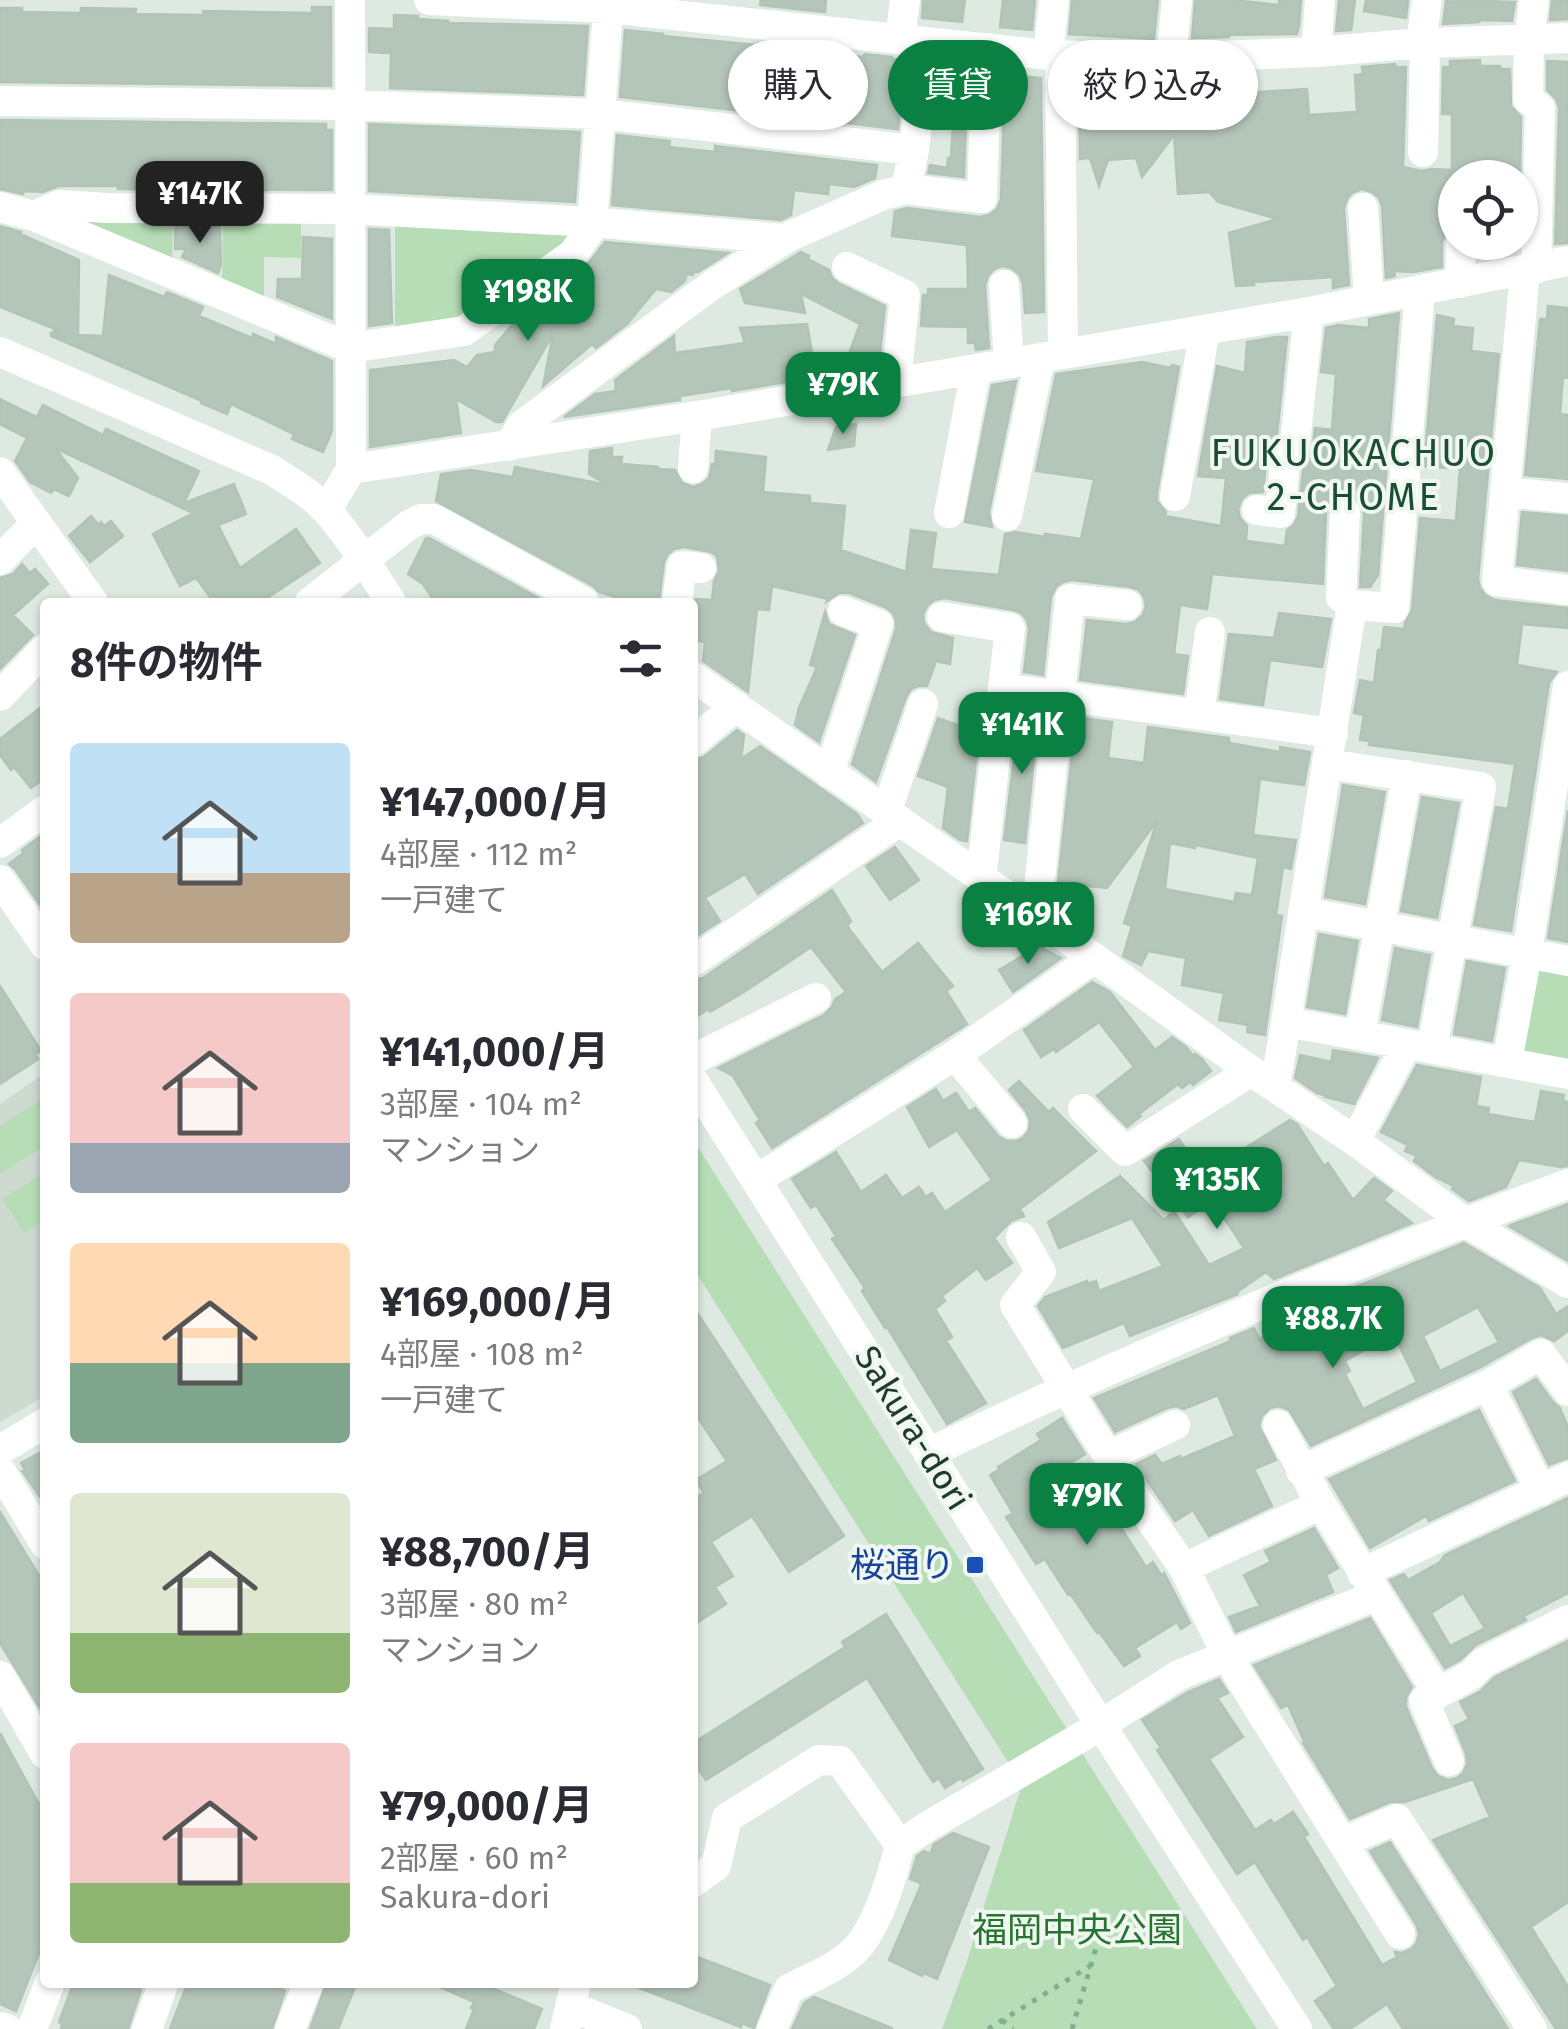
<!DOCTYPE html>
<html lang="ja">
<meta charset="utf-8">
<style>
:root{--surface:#fff;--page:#f7f7f7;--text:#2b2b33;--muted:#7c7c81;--accent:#0b8043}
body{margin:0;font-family:"Fira Sans","Noto Sans JP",sans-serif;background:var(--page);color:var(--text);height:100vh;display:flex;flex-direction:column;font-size:38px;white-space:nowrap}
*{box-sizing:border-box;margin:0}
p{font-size:32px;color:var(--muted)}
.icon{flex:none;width:55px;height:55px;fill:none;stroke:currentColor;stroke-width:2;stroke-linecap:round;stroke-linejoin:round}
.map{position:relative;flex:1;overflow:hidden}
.details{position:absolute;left:40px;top:598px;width:658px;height:1390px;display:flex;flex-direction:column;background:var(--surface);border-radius:10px;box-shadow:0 2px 8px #0004}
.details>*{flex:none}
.banner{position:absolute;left:728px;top:40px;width:690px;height:90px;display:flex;gap:20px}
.buttons{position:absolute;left:1438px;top:160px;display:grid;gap:20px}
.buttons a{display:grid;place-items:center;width:100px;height:100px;border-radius:50%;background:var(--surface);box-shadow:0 2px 8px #0004;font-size:50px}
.price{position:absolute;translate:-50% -85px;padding:0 22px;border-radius:20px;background:var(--accent);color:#fff;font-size:32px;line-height:65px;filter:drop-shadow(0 2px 5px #0008)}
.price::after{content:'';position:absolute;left:50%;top:60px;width:30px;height:22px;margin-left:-15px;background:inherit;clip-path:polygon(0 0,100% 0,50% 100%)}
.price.selected{background:#222;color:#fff}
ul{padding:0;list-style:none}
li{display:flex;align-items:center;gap:30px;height:250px;padding:0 30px}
li span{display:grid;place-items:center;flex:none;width:280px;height:200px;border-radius:10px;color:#555}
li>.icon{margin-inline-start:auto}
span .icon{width:120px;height:120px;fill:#fffc;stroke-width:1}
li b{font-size:42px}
h2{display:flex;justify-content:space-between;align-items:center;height:120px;padding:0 30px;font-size:42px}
.chip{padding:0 35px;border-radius:45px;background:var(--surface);box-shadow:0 2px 8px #0004;font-size:35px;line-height:90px}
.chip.selected{background:var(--accent);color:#fff}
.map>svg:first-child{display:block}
</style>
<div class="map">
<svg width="1568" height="2029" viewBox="0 0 1568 2029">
<rect width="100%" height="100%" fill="#deeae1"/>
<path fill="#ccdad0" d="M45,1073V1396L0,1422V1104Z"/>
<path fill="#b7ddb6" d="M69,214L173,216L172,267Z
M223,217L301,218V258L264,257V307L222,288Z
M395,218L565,226L570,245L463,323L395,334Z
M1531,970L1568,971V1065L1516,1055Z
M41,1100L45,1107V1145L0,1174V1126Z
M692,1138L1257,2029H942L966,1964L1022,1784L693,1268Z
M45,1172V1219L24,1233L2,1199Z"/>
<path fill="#b4c5b9" stroke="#b1c4b6" stroke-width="2.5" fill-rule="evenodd" d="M761,0H826L825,12L760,5Z
M923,0H965L962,22L922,18Z
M1003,0H1035L1032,30L1000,27Z
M1072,0H1158L1154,39L1069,34Z
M1195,0H1233L1279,5V0H1301L1299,26L1297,34L1229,35V37L1192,38Z
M1339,0H1355L1351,30L1336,31Z
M1366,0H1408L1406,18L1364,11Z
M1455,0L1515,2L1512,21L1479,20V22L1443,24L1446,1L1455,2Z
M1552,0H1568V19L1550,20Z
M312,7H331V86L0,82V8H22V12L81,13V8L136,9L135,14L203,15V11L312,13Z
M394,15L418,16V19L448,21V23L588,26L583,95L390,88L391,53L369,52V28L394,29Z
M625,30L663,34V36L757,45L758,43L821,50V52L862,57L865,54L892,57V59L906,61L898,129L620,97Z
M1480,60V66H1500L1501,69H1510L1511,106L1521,117L1520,178H1455V195H1450L1448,229L1442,242V267L1413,272L1394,271L1395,276L1386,278L1382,206L1379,198L1372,192L1361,189L1352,193L1347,199L1344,208L1349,285L1333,288V277L1254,282V285L1236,286L1229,233L1277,219L1218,202L1209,192L1178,194L1174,135L1142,177L1136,158L1108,160L1099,186L1091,161L1089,158L1080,159L1079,99L1161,93L1162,98L1307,89L1309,115L1357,112L1355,75L1363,74L1362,67L1395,64V67H1406L1403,167L1422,171L1431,169L1452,170V114H1442L1443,67H1450V61Z
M1547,61L1568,62V243L1555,244L1559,108L1556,99L1547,90Z
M944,63L968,65L964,177L928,173L930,165L947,168L948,158H951L954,108L938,106Z
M1005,74L1041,78L1044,312L1025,313L1023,284L1019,274L1011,268L1002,266L994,269L988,276L985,285L989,348L976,350L975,343H968V327L921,326L923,295H928V289H968L967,245L892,236L895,211L907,208L980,217L989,215L997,209L1001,199Z
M0,120L326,124V130H332V190L118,189V186H59L43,192L23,191V194L0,189Z
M369,124L580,132L575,202L369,191Z
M617,135L670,141L669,147L715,152V146L877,165L875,178L854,187L829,184L828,194L794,190L791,215L781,220L612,205Z
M0,226L21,232L20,234L79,260L78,335L103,336L109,275L164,297L167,292L203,307L199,316L252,338L253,334L276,344V337L332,361V431L323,452L292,439L294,434L231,404L227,414L201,403L202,401L51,336V333L61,334L54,331L55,329L0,307Z
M175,227H220L221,265L218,273L182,257L186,249H175Z
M369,229L389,230L392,323L369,326Z
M303,237L332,239V319L277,297L278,279H302Z
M605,242L728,253L698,272H694L693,275L687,274L685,281L671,292L656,289L627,324L596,348L592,344L543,386L553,334L502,422H496L456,399L461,433L370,447V370L454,360L467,367L477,355L495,352V345L523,312L584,269Z
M801,252L809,256L808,259L829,270L832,278L838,283L885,306L879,362L869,361L867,367L847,359L860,324L801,294L805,313L745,303L740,289Z
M1548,306L1568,308V378L1563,377L1560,414L1568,415V479L1525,475L1540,319H1547Z
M1399,313L1378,575L1370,587H1360L1364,514L1362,505L1354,497L1345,494L1337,496L1330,502L1326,512L1323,584L1212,574L1207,609L1180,605L1174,654L1188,656L1183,694L1080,680L1087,620L1126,624L1135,622L1143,615L1146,606L1144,597L1139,590L1130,587L1072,580L1063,582L1056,587L1051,597L1043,675L1024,672L1029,629L1027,620L1021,613L1013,610L945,598L934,600L927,606L923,615L924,623L931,632L953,638L950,664L936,661L927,686H918L911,689L906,697L876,782L852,764L896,629V621L893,613L885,607L849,593H839L827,601L828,599L772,586L769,610L757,609L748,692L703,661L705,642L694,640L692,637V612L696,599L712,600L714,581L719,571L717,556L711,552L684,547L674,549L668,554L664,562L659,602H625V600L599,592L593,586L436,501L441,474L471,470L513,477L515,467L608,485L589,474L590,451L612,448V457H622L621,464L658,467V469L675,470L682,483L693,487L702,484L709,478L712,464L715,465L716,451L766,457L763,492L810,496V503L845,506L841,550L906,572L911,530L936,533L931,569L999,575L1005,534L1016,532L1045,537V534L1081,539L1094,479L1036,471L1056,374L1142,362L1171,368L1172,365L1179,367L1157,493V501L1166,512L1165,516L1221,526L1226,478L1198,476L1217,366L1245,373L1247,342L1276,337H1287L1277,435L1267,452L1263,492L1249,493L1242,499L1238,509L1240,518L1247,526L1246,541L1285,546L1287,530L1294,525L1298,516L1304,462L1313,446L1315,428L1332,430L1336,374L1321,372L1326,328L1338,325L1369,328V319Z
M1437,315L1454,319L1453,326L1473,328L1471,351L1499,354L1478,579L1480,588L1485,595L1495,600L1568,608V628L1522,624L1517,665L1557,672L1549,683L1511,931L1474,925L1496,807L1508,809L1515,764L1369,745L1370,741L1360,740L1364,715L1354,713L1360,680L1374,683L1378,650H1381L1384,627L1404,629L1405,623L1412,610L1420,518L1456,521L1460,469L1424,466Z
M807,324L816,377L732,391V388L680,396V400L564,417L595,394L616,391L615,380L674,336L675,353L745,343L740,328Z
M1016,381L989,512L992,527L965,522L992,385Z
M0,399L37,417L43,405L103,435L106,429L199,471L184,503L234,484L246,514L218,525L240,568L296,529L320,563L261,602H214L196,578L180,586L153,534L193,513L55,448L78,478L69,496L54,489L51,493L30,482L15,461L27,438L0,424Z
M856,424L854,446L828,450L836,427Z
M1522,512L1568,516V571L1517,565Z
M91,516L99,525L101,522L104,526L111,521L123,536L90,562L69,536Z
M426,538H429L546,602H435L423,584L408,574Z
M22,564L30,573L35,569L48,584L13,615L33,635L0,669V578L13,574Z
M825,612L829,624L855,635L819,742L795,725L799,708L817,667L810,665Z
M1279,613L1331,619L1322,667L1270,660L1263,705L1220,699L1229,634L1274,638Z
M45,704V778L31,788L14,767L11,770L0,755V739Z
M1020,709L1039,712L1025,843L1004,840Z
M1076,717L1112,722L1108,758L1144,763L1148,727L1229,738V743L1280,752V747L1310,752L1304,785L1260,779L1253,835L1296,840L1291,869L1283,867L1276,915L1282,916L1265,1035L1247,1032L1248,1025L1219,1020L1224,993L1182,985L1186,958L1148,951L1141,965L1123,956L1132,926L1124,923L1157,821L1107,888L1058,883ZM1170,843L1195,848L1196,845L1258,858L1252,895L1236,893L1234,902L1165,889Z
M938,718L979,733L967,841L960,840L943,828L948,787L918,776Z
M737,730L744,735L741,759L760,746L857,814L863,823L758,894L745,874L705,898L720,921L692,939V761L704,757Z
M1343,785L1385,792L1365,904L1325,897Z
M1422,797L1459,803L1437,918L1401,911Z
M1568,810V942L1548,938Z
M45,833V912L15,869L9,864L23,853L22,850Z
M895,847L919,880L890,900L866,866Z
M832,890L851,921L847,926L882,972L918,943L953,986L946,991L967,1024L772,1148L756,1123L760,1120L733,1076L718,1068L824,1015L832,1007L835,999L846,992L811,947L744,992L710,1012L709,1009L692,1019V981L703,978Z
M1319,934L1358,941L1345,1014L1307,1007Z
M1039,946L1061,958L1013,992L999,970Z
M1395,948L1430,955L1417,1027L1382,1020Z
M1467,961L1505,968L1492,1041L1454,1034Z
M1092,982L1110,992L1155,1050L1172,1037L1186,1047L1193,1056L1195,1054L1202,1059L1211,1071L1193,1085L1190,1082L1182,1088L1178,1084L1139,1114L1141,1116L1127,1127L1097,1096L1134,1067L1099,1022L1056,1052L1054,1049L1041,1057L1024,1030Z
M0,986L41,1051L35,1054L38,1059L0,1084Z
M1333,1050L1378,1058L1354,1104L1326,1097L1328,1096L1317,1093L1295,1078L1300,1055L1331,1062Z
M1417,1065L1481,1077L1476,1106L1489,1108L1488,1114L1535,1122L1541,1091L1564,1095L1563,1101L1568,1102V1166L1560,1167L1519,1160L1506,1187L1469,1201L1452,1189L1454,1186L1435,1177L1414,1161L1417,1156L1405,1151L1408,1145L1381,1132Z
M1019,1081L1049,1112L1053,1108L1096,1151L1020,1209L1024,1216L1011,1221L994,1238L1012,1263L986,1280L977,1268L942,1296L945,1301L935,1309L952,1337L946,1341L986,1403L947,1424L887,1327L885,1328L862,1291L865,1288L832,1239L836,1236L816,1205L811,1208L792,1179L836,1152L861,1192L886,1175L902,1198L919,1187L926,1197L932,1193L945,1212L992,1180L957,1130L929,1147L907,1107L936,1089L943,1101L956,1093L969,1112L975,1108L998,1136L1007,1141H1016L1023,1138L1029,1130L1030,1121L1026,1111L1009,1090Z
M1290,1120L1297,1124L1324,1166L1328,1163L1353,1200L1374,1178L1392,1191L1383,1200L1412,1223L1274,1279L1266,1272L1237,1292L1238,1294L1130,1336L1124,1323L1063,1348L1038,1306L1045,1297L1087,1281L1088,1284L1096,1281L1099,1291L1163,1266L1132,1218L1059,1248L1048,1222L1120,1176L1164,1220L1174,1211L1209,1265L1244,1248L1213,1201L1188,1217L1144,1161L1179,1139L1202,1175Z
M1568,1204V1261L1509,1226L1511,1225Z
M1464,1243L1540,1288L1556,1314L1568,1306V1331L1554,1341L1541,1335L1532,1338L1479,1368L1311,1446L1289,1410L1279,1406L1270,1408L1262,1416L1259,1426L1276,1460L1254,1469L1272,1506L1209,1536L1193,1510L1175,1521L1136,1464L1155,1455L1162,1464L1180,1456L1181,1459L1235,1436L1218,1395L1184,1409L1176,1406L1167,1408L1115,1432L1094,1398L1231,1341L1230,1338L1254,1328L1259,1339L1300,1317L1296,1311ZM1478,1307L1499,1342L1440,1371L1423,1336ZM1379,1342L1383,1350L1398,1343L1417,1382L1363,1409L1345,1374L1350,1371L1345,1361Z
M692,1305L844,1536L789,1572L752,1516L711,1542L733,1576L715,1587L726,1604L692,1626V1514L700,1525L692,1513V1500L704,1493L696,1480L727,1461L692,1409Z
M1536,1379L1553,1402L1560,1408L1568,1427V1458L1549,1465L1513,1392Z
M1479,1410L1515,1481L1429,1521L1426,1516L1370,1548L1329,1479Z
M1062,1418L1085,1454L1069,1464L1071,1466L1044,1483L1065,1517L1099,1495L1101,1498L1109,1493L1121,1510L1113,1515L1146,1567L1153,1562L1161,1575L1164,1573L1190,1623L1181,1629L1177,1622L1135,1648L1140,1656L1124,1666L1099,1632L1097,1633L1074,1599L1070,1594L1068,1595L1045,1559L1036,1564L1006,1517L1013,1513L990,1475L1000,1469L998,1467L1041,1440L1037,1434Z
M45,1450V1504L22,1471L25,1470L21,1463Z
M1568,1498V1593L1524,1616L1526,1620L1476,1645L1460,1660L1445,1668L1390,1580L1404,1574L1408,1580L1440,1562L1445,1555ZM1463,1593L1485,1628L1450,1646L1431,1613Z
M0,1512L45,1585V1716L0,1643Z
M1314,1528L1338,1568L1326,1575L1333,1592L1236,1632L1229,1617L1260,1606L1244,1575L1271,1562L1265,1551Z
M886,1614L983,1769L963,1781L961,1778L945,1788L939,1778L933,1782L867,1678L706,1780L692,1760V1744L845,1647L842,1642Z
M1370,1618L1412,1687L1406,1698V1707L1432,1768L1438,1776L1448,1780L1457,1778L1463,1773L1467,1764L1466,1754L1455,1726L1469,1719L1460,1702L1481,1691L1495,1677L1568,1641V1902L1531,1927L1568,1987V2029H1556L1433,1840L1490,1817L1473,1779L1405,1802H1390L1350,1819L1303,1743H1305L1288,1705L1281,1708L1254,1665Z
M1219,1679L1228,1693L1217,1698L1243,1737L1209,1759L1255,1830L1271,1820L1274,1824L1293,1812L1308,1834L1304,1837L1382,1965L1397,1957L1395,1952L1402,1953L1411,1949L1416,1944L1419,1934L1416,1924L1370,1851L1390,1842L1508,2029H1403L1387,2004L1350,2029H1334L1315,2001L1337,1986L1307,1937L1303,1940L1255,1862L1237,1874L1157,1750L1161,1748L1142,1720L1188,1692Z
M0,1733L45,1815V1938L16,2011L0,2004Z
M953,1833L989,1847L937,1979L924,1973L922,1976L889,1960L921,1885L919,1882L910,1879L917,1856L924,1851L930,1854L934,1844Z
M692,1955L770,1985L754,2028L742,2023L741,2027L629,1984L692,1982Z
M74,1982H122L141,1990L128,2029H61L62,2024L59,2022Z
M188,1982H265L285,1991L272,2029H170Z
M327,1982H357L338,2029H310Z
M429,1982H478L542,2009L534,2029H466L474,2009L471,2008L474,2002Z
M814,1997L892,2028V2029H792L804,2003Z"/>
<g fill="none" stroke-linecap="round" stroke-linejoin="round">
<path stroke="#7daf91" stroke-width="5" stroke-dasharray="5 8" stroke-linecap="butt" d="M1002,2020L1013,2029
M988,2029L1090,1966
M1072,2029L1104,1921"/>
<path stroke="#fff" stroke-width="30" d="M429,0L608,8L1048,55L1171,58L1316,52L1421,43L1568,38
M1534,0L1529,39L1528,99L1540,108L1536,269
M900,40L905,0
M1421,43L1427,0
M1316,52L1320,0
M1048,55L1054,0
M1060,55L1063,354
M1171,58L1177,0
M0,101L348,105L601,114L914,150
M1423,152L1425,43
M906,189L982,198L987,48
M0,207L34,216L350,348L464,331L573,254L590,230L593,211L608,8
M1363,208L1369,299
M34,216L59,205L107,208L349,209L592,222L785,239
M847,267L905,295L896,382
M1525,271L1497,581L1568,590
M1460,283L1461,242
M1004,285L1009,363
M0,352L272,470C291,482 313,495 328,512C352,540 372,572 391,602
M509,446L522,425L712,285L788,237L883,195L906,189L914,150L927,43
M693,468L697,416
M351,469L697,416L976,369L1309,312L1568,261
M0,472L93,602
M1505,492L1568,498
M1175,496L1205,330
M327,510L351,469L350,0
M1257,510L1280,513L1286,454L1295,443L1309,312
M949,513L976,369
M1345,513L1341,597L1352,605
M1007,516L1040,358
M0,560L36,523
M310,602L409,525L421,519H434L584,602
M677,602L682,566L701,568
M942,617L1010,628L981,879
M692,676L1036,916L1251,1071L1355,1141L1465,1222L1568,1283
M1003,688L1333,733
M0,696L45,649
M1199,715L1210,632
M692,743L736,706
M1327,764L1481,787L1432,1048
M829,773L878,624L843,611
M886,813L923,704
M0,843L45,810
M0,880L45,945
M1303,912L1568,961
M1036,916L1070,599L1127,605
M692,962L898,822
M1286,1022L1352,605L1394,608L1420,290
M1360,1035L1407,775
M955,1055L1012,1123
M692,1060L816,998
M1507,1062L1527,954L1568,686
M692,1079L1100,1724L1297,2029
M1275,1086L1286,1022L1407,1044
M1083,1109L1125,1151L1251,1071
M1355,1141L1407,1044L1568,1074
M756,1180L955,1055L1094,958
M1021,1237L1041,1272L1015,1305L1119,1474L1184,1568L1228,1657L1256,1704L1400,1934
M1488,1385L1541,1491
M1278,1425L1321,1504L1438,1693
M0,1450L45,1423
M928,1453C975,1432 1020,1409 1067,1389C1231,1315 1399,1246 1568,1184
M1108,1456L1175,1425
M0,1470L45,1544
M1301,1471L1488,1385L1541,1354L1568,1391
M1184,1568L1321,1504
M1362,1573L1568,1477
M0,1676L45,1754
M1449,1761L1424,1701L1471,1675L1484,1662L1568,1620
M1343,1842L1397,1819L1532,2029
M692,1883L716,1866L727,1818L819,1760L840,1761L900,1845
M572,2007L627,2029
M0,2027L7,2029
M32,2029L50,1982
M147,2029L164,1982
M290,2029L309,1982
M565,2029L576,1982
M772,2029L789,1989C811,1977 840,1967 857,1948C879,1923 892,1877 900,1845L928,1826L1083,1736L1179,1675L1377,1595"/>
</g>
<rect fill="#1a4fb4" stroke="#eff7f0" stroke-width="4" x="965" y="1555" width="20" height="20" rx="5"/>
<g text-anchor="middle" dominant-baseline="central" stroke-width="8" stroke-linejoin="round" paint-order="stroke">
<g font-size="35" fill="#1f3b2b" stroke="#eff7f0">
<text transform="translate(913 1428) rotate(58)">Sakura-dori</text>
</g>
<g font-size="35" fill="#164399" stroke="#eff7f0" text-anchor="end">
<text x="955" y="1565">桜通り</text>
</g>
<g font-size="35" fill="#28732f" stroke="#eff7f0">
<text x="1077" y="1930">福岡中央公園</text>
</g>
<g font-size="38" letter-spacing="2.5" fill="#1b4d32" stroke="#eff7f0">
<text x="1354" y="453">FUKUOKACHUO<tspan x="1354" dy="44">2-CHOME</tspan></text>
</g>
</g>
</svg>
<div class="buttons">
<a><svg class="icon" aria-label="locate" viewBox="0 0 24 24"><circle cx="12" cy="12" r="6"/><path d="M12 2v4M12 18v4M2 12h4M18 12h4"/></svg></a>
</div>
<b class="price selected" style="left:200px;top:246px">¥147K</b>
<b class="price" style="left:528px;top:344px">¥198K</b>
<b class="price" style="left:843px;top:437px">¥79K</b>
<b class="price" style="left:1022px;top:777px">¥141K</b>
<b class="price" style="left:1028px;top:967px">¥169K</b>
<b class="price" style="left:1217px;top:1232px">¥135K</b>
<b class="price" style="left:1333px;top:1371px">¥88.7K</b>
<b class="price" style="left:1087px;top:1548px">¥79K</b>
<div class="banner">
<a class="chip">購入</a>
<a class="chip selected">賃貸</a>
<a class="chip">絞り込み</a>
</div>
<section class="details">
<h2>8件の物件<svg class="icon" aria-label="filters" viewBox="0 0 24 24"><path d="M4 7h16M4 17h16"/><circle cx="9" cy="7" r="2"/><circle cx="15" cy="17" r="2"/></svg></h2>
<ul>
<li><span style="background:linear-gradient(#bfe0f5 65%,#b9a48a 0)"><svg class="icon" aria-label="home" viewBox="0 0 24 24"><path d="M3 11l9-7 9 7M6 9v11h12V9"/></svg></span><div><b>¥147,000/月</b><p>4部屋 · 112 m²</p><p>一戸建て</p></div></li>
<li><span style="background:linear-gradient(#f6c9c9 75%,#9aa5b1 0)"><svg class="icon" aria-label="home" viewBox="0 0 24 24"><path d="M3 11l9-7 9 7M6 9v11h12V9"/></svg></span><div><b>¥141,000/月</b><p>3部屋 · 104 m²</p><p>マンション</p></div></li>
<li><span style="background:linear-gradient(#ffd9b3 60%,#7fa58c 0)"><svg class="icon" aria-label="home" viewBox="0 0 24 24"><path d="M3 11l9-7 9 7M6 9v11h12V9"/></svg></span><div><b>¥169,000/月</b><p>4部屋 · 108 m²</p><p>一戸建て</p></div></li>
<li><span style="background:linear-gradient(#dfe7d0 70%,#8fb573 0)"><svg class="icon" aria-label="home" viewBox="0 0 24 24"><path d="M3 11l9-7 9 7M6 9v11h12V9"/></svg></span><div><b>¥88,700/月</b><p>3部屋 · 80 m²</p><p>マンション</p></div></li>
<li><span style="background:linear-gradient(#f6c9c9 70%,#8fb573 0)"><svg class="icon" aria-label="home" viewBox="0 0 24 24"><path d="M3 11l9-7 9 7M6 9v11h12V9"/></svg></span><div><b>¥79,000/月</b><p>2部屋 · 60 m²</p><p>Sakura-dori</p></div></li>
</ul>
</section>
</div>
